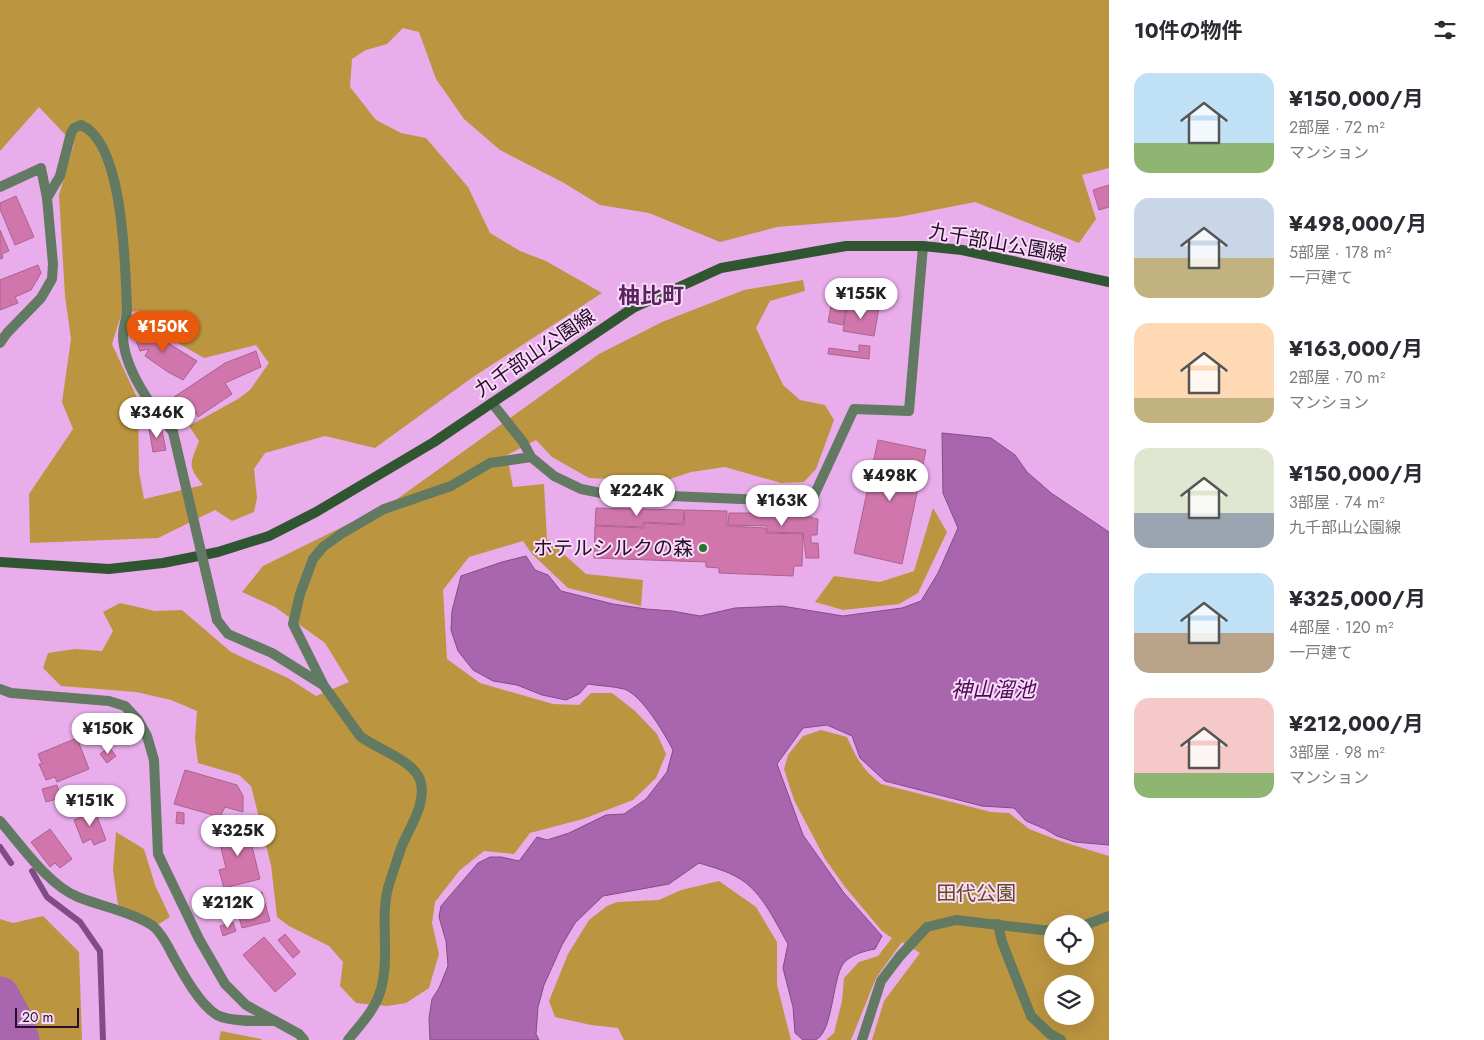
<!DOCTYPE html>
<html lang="ja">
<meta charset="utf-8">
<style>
:root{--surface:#fff;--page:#f2f2f3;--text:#2b2b33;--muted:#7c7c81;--accent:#ea580c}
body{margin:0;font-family:Jost,"Noto Sans JP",sans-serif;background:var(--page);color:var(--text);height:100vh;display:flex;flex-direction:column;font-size:19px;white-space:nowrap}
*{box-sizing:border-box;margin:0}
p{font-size:16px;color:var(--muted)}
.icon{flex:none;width:28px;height:28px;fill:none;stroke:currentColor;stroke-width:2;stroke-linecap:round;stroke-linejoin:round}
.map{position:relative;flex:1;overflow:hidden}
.drawer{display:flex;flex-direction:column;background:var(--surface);width:375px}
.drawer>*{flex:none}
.controls{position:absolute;left:1044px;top:915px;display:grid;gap:10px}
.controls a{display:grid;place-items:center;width:50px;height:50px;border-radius:50%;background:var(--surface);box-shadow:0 5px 20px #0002;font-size:25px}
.scale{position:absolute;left:15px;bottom:12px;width:64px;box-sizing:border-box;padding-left:5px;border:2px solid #250f27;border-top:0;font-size:14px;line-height:18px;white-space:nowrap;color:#250f27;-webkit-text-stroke:4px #f9dafa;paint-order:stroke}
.price{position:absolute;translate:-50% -42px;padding:0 11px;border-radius:18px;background:#fff;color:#222;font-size:16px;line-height:32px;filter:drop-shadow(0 1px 2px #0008)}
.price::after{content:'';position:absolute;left:50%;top:30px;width:15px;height:11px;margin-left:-8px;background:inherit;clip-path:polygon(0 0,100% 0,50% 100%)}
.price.active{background:var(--accent);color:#fff}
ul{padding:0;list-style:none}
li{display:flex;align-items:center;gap:15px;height:125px;padding:0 25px}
li span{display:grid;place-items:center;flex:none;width:140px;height:100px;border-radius:15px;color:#555}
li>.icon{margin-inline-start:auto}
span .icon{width:60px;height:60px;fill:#fffc;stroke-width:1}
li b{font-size:21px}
h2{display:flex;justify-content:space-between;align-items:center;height:60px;padding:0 25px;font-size:21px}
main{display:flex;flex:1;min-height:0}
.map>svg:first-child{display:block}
</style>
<main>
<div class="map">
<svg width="1109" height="1040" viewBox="0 0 1109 1040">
<rect width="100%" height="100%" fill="#e9adec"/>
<path fill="#bc9540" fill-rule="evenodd" d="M0,0H1109V168L1082,175L1096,219L1079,243L975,202L899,217L777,227L720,242L649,213L600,205L564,183L500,150L464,119L436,79L419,32L403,28L387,44L366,50L352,59L350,87L376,120L401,133L426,138L468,187L490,233L520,251L546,261L602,293L473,377L375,448L325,436L265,453L254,469L257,498L254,512L232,521L215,510L158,538L30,543L29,494L73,429L62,402L71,339L65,296L59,195L74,144L39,107L0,151ZM147,311L166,336L204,358L256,345L269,363L250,390L238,399L189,426L199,441C190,465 187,465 203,485L144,499L139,472L138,400L112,344L122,312Z
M803,280L805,291L770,301L756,328L783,385L800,400L825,405L834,420L816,469L804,482L781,483L725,467L691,472L664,481L589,478L552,457L536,440L507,455L513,487L544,484L547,539L586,574L643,580L641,606L568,588L532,554L523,541L469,557L443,590L447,659L480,683L553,704L579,705L591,693H612L635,711L657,734L666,754L656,778L633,800L583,819L530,833L514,854L484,851L460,870L435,902L432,923L439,954L429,988L406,1003L387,1006L356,1003L340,986L343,962L329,946L289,926L277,917L271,865L251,786L239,775L198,763L195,739L197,711L171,700L136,692L61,686L43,668L48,653L75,649L102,651L113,631L103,612L120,603L155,611L182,610L231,652L288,678L316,696L349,682L325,643L275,607L242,592L263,566L393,502L599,354L662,322L744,290Z
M933,508L947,532L918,593L899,604L843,610L815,602L834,576L880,582L914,571Z
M821,730L847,737C857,759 862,769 881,784L991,812L1009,813L1029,829L1060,841L1109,856V1040H872L884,1001L920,953L902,942L876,978L851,1040H826L834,1033L842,1001L844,978L859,962L878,956L892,938L882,931L845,887L825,859L794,800L784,769L788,755L803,736ZM1052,924H1085V956H1052ZM1052,984H1085V1016H1052Z
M116,832L144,849L155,885L170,917L159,924L118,905L113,870Z
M719,881L756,907L777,942V985L791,1040H624L618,1028L591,1025L555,1017L549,1001L568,954L589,920L607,906L617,902L659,900L681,890Z
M43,916L79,952L82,1040H0V919L13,923Z
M221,1031L261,1039L262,1040H219Z"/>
<path fill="#a966ae" stroke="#814c86" d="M942,433L991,438L1015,455L1027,472L1051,493L1109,532V845L1075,842L1057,836L1045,829L1026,821L1014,808L982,806L885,781L860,758L852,736L827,725L803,728L777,764L803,835L844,893L882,936L875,949C864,951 850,955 843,964C832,980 833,1034 815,1040C812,1040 806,1040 803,1040L795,1033L793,1007L783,968L788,944C776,923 764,897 746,883C732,872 715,868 699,863L669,884L603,896L575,923L562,945L544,985L538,1007L536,1034L539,1040H430L429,1018L432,999L439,988L448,966L446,941L439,917L441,906L478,863L490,857H501L519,861L537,837L547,840L569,833L606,815L624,814L646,799L667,772L673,750C664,733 642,695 624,689C612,686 600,686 588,684L579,694L566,700L542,695L517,685L493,681L473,670L458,651L451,630L452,611L461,576L502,562L526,556L535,570L548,575L561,591L613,604L646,609L672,611L700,616L735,608L782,606L843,616L902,608L921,601L938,573L958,528L943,493Z"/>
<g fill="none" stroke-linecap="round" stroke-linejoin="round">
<path stroke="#814c86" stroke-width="6" d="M0,847L11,863
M32,871L47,897L80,922L100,951L103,1040"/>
<path stroke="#a966ae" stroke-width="39" d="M0,996L13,1020L20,1040"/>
</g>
<path fill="#d176ac" stroke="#ab628d" d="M1109,185V207L1099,210L1093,190Z
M16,196L34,237L15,245L0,209V203Z
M0,230L9,251L2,254L3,258L0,259Z
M38,265L41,273L31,290L15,297L18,303L0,310V280Z
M832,301L847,303L843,325L828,322Z
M848,303L879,308L874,336L843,331Z
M144,321L153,343L158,337L197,361L183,380L168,372L145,356L149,349L140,351L131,326Z
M859,345L870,346L869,359L828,354L829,348L859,352Z
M256,351L261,367L225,383L232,394L198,417L196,413L189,417L185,411L174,416L165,403L225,363Z
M161,426L166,450L153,452L149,429Z
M878,440L926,450L902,564L854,553Z
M596,508L684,510L683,524L643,522V527L595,525Z
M685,510L727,511V526L766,528V533L803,534L802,566H794L793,576L719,573V568L706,567V562L594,558L595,526L644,528V523L684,525Z
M729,513H770V516L812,517V518L818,519L817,535H811V543H818L819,558H806L803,533L767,532V526L728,525Z
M77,738L89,769L57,782L55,777L46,780L39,764H42L38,754Z
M109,747L116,756L107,763L100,754Z
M185,770L237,785L243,796V812L225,807L220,817L174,804Z
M57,785L61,798L46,802L42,789Z
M93,806L106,840L94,845L91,839L83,843L74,820L81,817L79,812Z
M177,812L184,813V824L176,823Z
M246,822L260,879L224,888L219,870L226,868L218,836L227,834L225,827Z
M50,829L72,859L60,868L55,863L50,867L31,842Z
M262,892L270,921L242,928L234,900Z
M233,922L236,931L223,936L220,926Z
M285,934L300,952L293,958L278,940Z
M264,937L296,974L275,992L243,955Z"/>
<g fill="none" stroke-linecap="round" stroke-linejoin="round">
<path stroke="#617a61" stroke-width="10" d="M47,198L60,176L71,133L74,128L81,125C124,142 125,267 127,308C127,317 123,328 123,335C123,368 152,408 173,432
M492,403L523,442L531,457L554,476L581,489L601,493L811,502L854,409L909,411L923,246
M217,620L228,634L272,653L323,685
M998,924L1002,942L1031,1016L1050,1034L1061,1040
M348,1040C360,1025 376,1009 381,989C390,957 380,918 388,888C392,874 397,861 401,848C409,828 426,805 421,783C417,761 376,749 360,736L324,686L293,624L300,594L313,559L323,547L341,534L384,509L451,486L490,463L531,457"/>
<path stroke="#617a61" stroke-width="10" d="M0,187L41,168L47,198L53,264L52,279L41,298L7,333L0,343
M0,689L11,693L109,701L125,706L138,720L147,736L154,760L158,854L199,939L225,984L246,1005L299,1034L304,1040
M0,821C21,845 48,885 78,897C100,906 129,911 150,924C159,929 167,944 172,954C182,972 199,1004 217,1015C230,1022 259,1021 273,1021
M1085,925L1109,916
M862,1040L881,981L900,956L927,927L956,920L1042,930H1052"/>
<path stroke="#305631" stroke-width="10" d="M0,562L109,569L163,563L218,552L269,536L316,512L434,442L633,308L721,268L846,246H923L962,250L1109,282"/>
<path stroke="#617a61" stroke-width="10" d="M173,432L217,620"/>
</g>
<circle fill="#1e7a29" stroke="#f9dafa" stroke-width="2" cx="703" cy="548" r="5"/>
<g text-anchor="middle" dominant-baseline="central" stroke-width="4" stroke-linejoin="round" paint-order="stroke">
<g font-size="20" fill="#250f27" stroke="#f9dafa">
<text transform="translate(998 243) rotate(10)">九千部山公園線</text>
<text transform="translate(535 353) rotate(-34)">九千部山公園線</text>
</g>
<g font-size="20" fill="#250f27" stroke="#f9dafa" text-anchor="end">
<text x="693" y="548">ホテルシルクの森</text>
</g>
<g font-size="20" fill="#5f4c22" stroke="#f9dafa">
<text x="976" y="893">田代公園</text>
</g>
<g font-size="21" font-style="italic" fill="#4b0950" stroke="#f9dafa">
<text x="993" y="690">神山溜池</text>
</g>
<g font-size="22" font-weight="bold" fill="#57245b" stroke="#f9dafa">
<text x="651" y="295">柚比町</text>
</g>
</g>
</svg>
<div class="controls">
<a><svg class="icon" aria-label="locate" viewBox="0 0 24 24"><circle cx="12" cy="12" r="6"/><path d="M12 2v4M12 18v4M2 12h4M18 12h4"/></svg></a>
<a><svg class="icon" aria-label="layers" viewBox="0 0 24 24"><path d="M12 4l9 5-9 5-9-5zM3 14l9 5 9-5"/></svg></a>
</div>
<div class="scale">20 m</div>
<b class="price" style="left:861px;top:320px">¥155K</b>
<b class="price active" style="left:163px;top:353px">¥150K</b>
<b class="price" style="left:157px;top:439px">¥346K</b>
<b class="price" style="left:890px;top:502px">¥498K</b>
<b class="price" style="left:637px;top:517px">¥224K</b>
<b class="price" style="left:782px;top:527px">¥163K</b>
<b class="price" style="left:108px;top:755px">¥150K</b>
<b class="price" style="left:90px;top:827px">¥151K</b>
<b class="price" style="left:238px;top:857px">¥325K</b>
<b class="price" style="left:228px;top:929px">¥212K</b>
</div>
<section class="drawer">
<h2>10件の物件<svg class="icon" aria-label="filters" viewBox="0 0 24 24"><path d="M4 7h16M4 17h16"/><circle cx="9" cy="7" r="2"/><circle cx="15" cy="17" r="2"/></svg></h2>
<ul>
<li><span style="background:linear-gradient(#bfe0f5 70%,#8fb573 0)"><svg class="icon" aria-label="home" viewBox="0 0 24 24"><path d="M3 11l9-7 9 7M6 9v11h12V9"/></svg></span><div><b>¥150,000/月</b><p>2部屋 · 72 m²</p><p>マンション</p></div></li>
<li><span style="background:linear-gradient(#c9d6e8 60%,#c2b280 0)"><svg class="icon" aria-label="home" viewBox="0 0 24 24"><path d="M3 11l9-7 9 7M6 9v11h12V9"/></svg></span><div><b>¥498,000/月</b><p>5部屋 · 178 m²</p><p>一戸建て</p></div></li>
<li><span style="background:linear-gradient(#ffd9b3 75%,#c2b280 0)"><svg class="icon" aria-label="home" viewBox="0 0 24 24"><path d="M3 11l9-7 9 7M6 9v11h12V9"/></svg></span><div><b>¥163,000/月</b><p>2部屋 · 70 m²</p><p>マンション</p></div></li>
<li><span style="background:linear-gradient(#dfe7d0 65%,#9aa5b1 0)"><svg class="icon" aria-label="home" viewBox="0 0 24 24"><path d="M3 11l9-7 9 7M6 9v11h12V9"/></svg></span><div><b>¥150,000/月</b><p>3部屋 · 74 m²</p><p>九千部山公園線</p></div></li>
<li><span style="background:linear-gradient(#bfe0f5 60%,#b9a48a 0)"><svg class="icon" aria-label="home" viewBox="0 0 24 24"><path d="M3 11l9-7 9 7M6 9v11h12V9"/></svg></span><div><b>¥325,000/月</b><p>4部屋 · 120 m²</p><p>一戸建て</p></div></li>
<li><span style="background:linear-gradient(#f6c9c9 75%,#8fb573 0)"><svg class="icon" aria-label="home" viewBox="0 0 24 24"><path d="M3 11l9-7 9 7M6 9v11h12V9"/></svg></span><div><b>¥212,000/月</b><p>3部屋 · 98 m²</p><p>マンション</p></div></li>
</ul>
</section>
</main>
